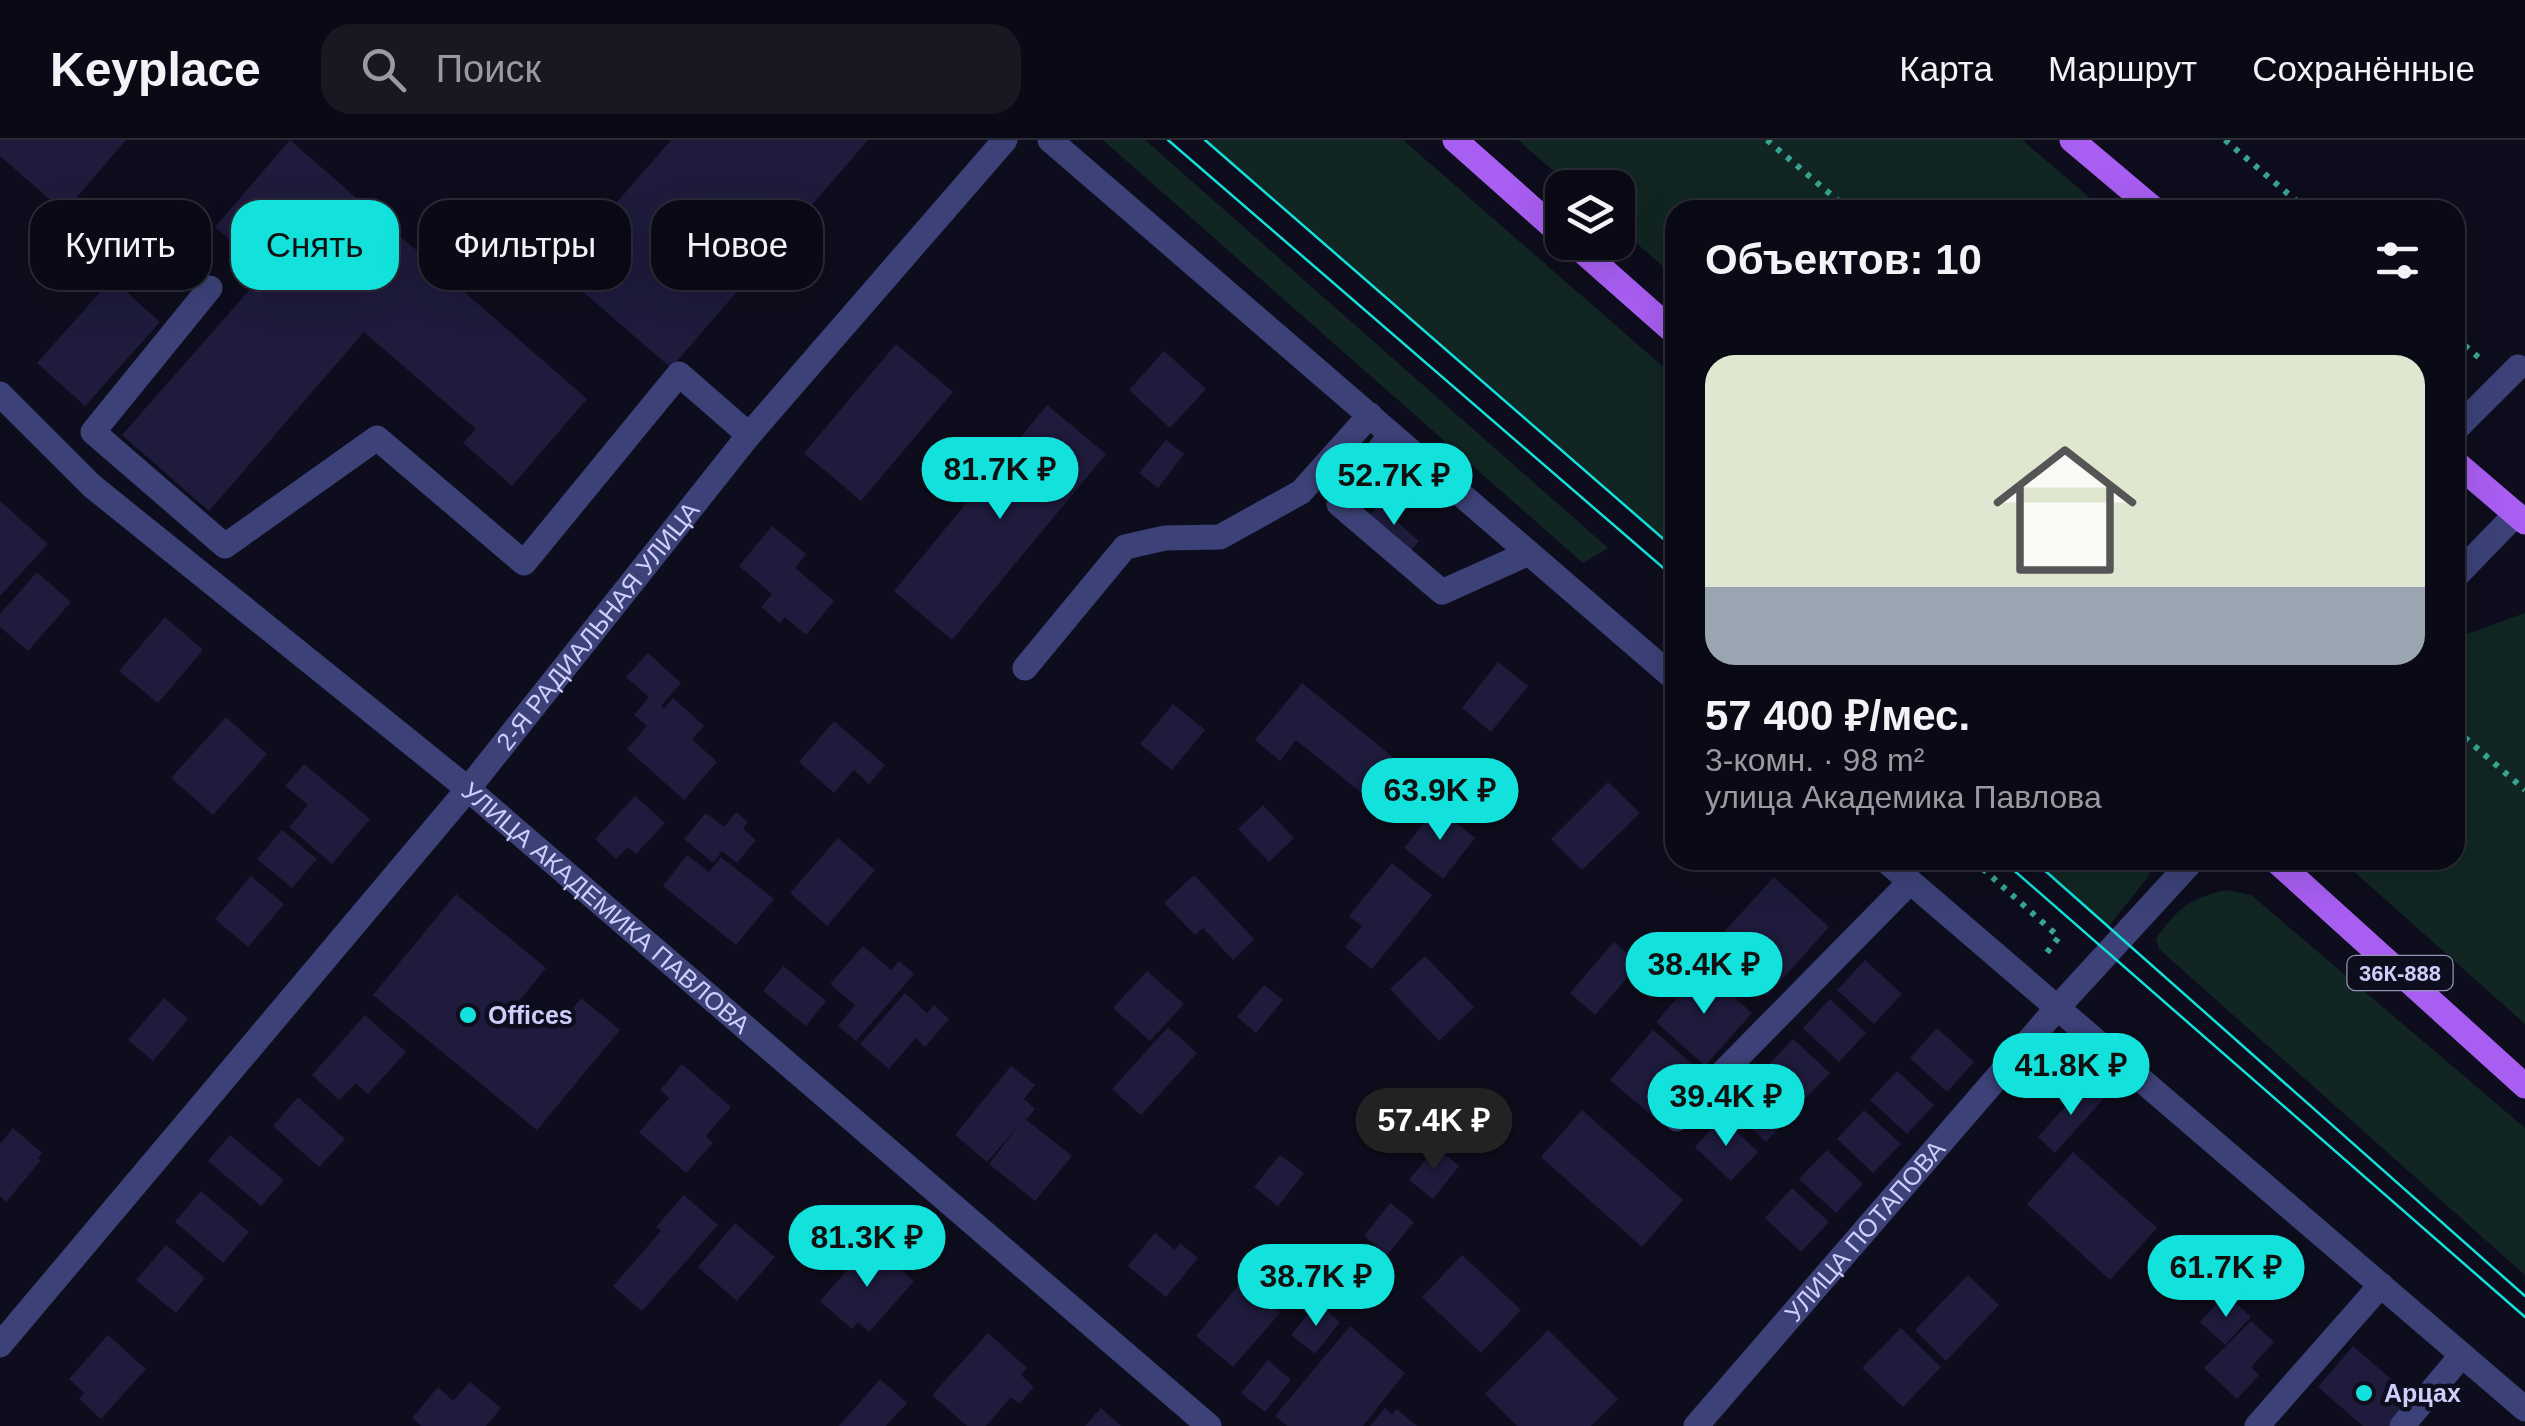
<!DOCTYPE html>
<html lang="ru">
<meta charset="utf-8">
<style>
:root{--surface:#0a0a16;--page:#181823;--text:#f1f3f6;--muted:#999aa1;--line:#2a2b35;--accent:#13e1dc}
body{margin:0;font-family:Arial,sans-serif;background:var(--page);color:var(--text);height:100vh;display:flex;flex-direction:column;font-size:38px;white-space:nowrap}
*{box-sizing:border-box;margin:0}
p{font-size:32px;color:var(--muted)}
.icon{flex:none;width:55px;height:55px;fill:none;stroke:currentColor;stroke-width:2;stroke-linecap:round;stroke-linejoin:round}
.map{position:relative;flex:1;overflow:hidden}
.sheet{position:absolute;left:1665px;top:60px;width:800px;height:670px;display:flex;flex-direction:column;background:var(--surface);border-radius:30px;box-shadow:0 10px 40px #0002,0 0 0 2px var(--line)}
.sheet>*{flex:none}
.hud{position:absolute;left:30px;top:60px;width:950px;height:90px;display:flex;gap:20px}
.tools{position:absolute;left:1545px;top:30px;display:grid;gap:20px}
.tools a{display:grid;place-items:center;width:90px;height:90px;border-radius:20px;background:var(--surface);box-shadow:0 10px 40px #0002,0 0 0 2px var(--line);font-size:50px}
.price{position:absolute;translate:-50% -85px;padding:0 22px;border-radius:35px;background:var(--accent);color:#111;font-size:32px;line-height:65px;filter:drop-shadow(0 2px 5px #0008)}
.price::after{content:'';position:absolute;left:50%;top:60px;width:30px;height:22px;margin-left:-15px;background:inherit;clip-path:polygon(0 0,100% 0,50% 100%)}
.price.active{background:#222;color:#fff}
ul{padding:0;list-style:none}
li{display:grid;align-content:center;gap:20px;height:530px;padding:0 40px}
li+li{border-top:2px solid var(--line)}
li span{display:grid;place-items:center;height:310px;border-radius:30px;color:#555}
li>.icon{margin-inline-start:auto}
span .icon{width:180px;height:180px;fill:#fffc;stroke-width:1}
li b{font-size:42px}
h2{display:flex;justify-content:space-between;align-items:center;height:120px;padding:0 40px;font-size:42px}
.chip{padding:0 35px;border-radius:30px;background:var(--surface);box-shadow:0 10px 40px #0002,0 0 0 2px var(--line);font-size:35px;line-height:90px}
.chip.active{background:var(--accent);color:#111}
header{display:flex;align-items:center;gap:60px;box-sizing:border-box;height:140px;padding:0 50px;background:var(--surface);border-bottom:2px solid var(--line)}
header strong{font-size:48px}
nav{display:flex;gap:55px;margin-inline-start:auto;font-size:35px}
.search{width:700px;height:90px;background:var(--page);display:flex;align-items:center;gap:25px;box-sizing:border-box;padding:0 35px;border-radius:30px;color:var(--muted);font-size:38px}
.map>svg:first-child{display:block}
</style>
<header>
<strong>Keyplace</strong>
<div class="search"><svg class="icon" aria-label="search" viewBox="0 0 24 24"><circle cx="10" cy="10" r="6"/><path d="M15 15l6 6"/></svg>Поиск</div>
<nav><a>Карта</a><a>Маршрут</a><a>Сохранённые</a></nav>
</header>
<div class="map">
<svg width="2525" height="1286" viewBox="0 0 2525 1286">
<rect width="100%" height="100%" fill="#0e0d1d"/>
<path fill="#112623" d="M1103,0H1145L1608,408L1583,423Z
M1205,0H1403L1675,237V409Z
M1518,0H2022L2104,70H1675V137L1618,87V48L1572,47Z
M2525,473V884L2341,720H2455V498Z
M2033,720H2154L2148,737L2109,786Z
M2226,750L2251,755L2525,988V1135L2159,809L2156,799C2177,769 2189,758 2226,750Z"/>
<path fill="#1e1b3c" d="M0,0H126L64,72L0,16Z
M290,0L587,259L512,346L463,303L476,289L364,192L209,371L122,295L266,131L215,87Z
M671,0H868L671,228L558,130Z
M112,139L160,182L85,266L37,223Z
M896,204L953,252L861,361L804,313Z
M1164,211L1206,249L1170,288L1129,250Z
M1047,265L1106,314L952,500L894,451Z
M1166,300L1184,314L1158,348L1139,333Z
M0,361L48,404L0,456Z
M1378,365L1419,401L1411,411L1369,376Z
M772,386L806,414L795,428L834,461L806,495L785,477L780,483L761,467L772,454L739,426Z
M37,432L71,462L28,511L0,487V474Z
M165,477L203,510L158,563L119,531Z
M648,513L681,543L661,566L664,569L673,558L704,586L692,599L717,622L684,660L627,609L647,586L634,575L649,557L626,537Z
M1498,522L1528,546L1491,592L1462,568Z
M1302,543L1394,618L1364,655L1296,600L1280,621L1255,600Z
M1173,564L1205,590L1172,630L1140,604Z
M226,577L267,614L213,675L171,638Z
M834,581L885,625L869,644L854,630L834,653L799,622Z
M304,624L370,679L332,724L289,687L308,665L285,646Z
M1608,642L1640,673L1582,730L1551,699Z
M635,656L665,683L636,714L628,707L616,719L595,699Z
M1263,665L1294,698L1269,722L1238,689Z
M1437,667L1475,698L1443,739L1404,708Z
M736,672L748,682L743,689L756,700L737,723L722,711L713,723L684,699L706,673L724,687Z
M282,690L317,719L292,748L257,719Z
M838,698L875,730L827,786L790,753Z
M687,715L709,732L721,717L774,759L736,805L663,746Z
M1392,723L1432,755L1372,829L1345,807L1362,786L1349,776Z
M1194,735L1254,799L1233,820L1203,788L1195,795L1164,763Z
M251,736L284,764L248,807L215,779Z
M1774,737L1829,787L1767,856L1711,806Z
M456,754L546,828L520,860L556,889L581,858L620,890L537,990L373,855Z
M1614,802L1639,824L1595,875L1570,853Z
M863,806L891,830L899,821L914,834L856,901L838,886L855,865L830,844Z
M1425,816L1474,867L1439,901L1390,849Z
M1865,820L1902,854L1874,884L1837,850Z
M783,826L826,861L806,886L763,851Z
M1703,829L1752,873L1705,926L1656,882Z
M1147,831L1184,864L1150,901L1113,868Z
M1264,845L1283,860L1256,893L1237,877Z
M905,853L927,873L934,865L949,879L925,907L916,898L889,929L860,904Z
M164,858L188,879L153,921L128,900Z
M1830,859L1866,893L1839,922L1803,888Z
M365,875L406,912L368,954L356,943L339,960L312,935Z
M1168,887L1197,913L1141,975L1112,949Z
M1937,888L1974,922L1947,952L1910,918Z
M1653,890L1698,929L1656,979L1610,940Z
M1793,899L1830,933L1802,962L1765,928Z
M682,924L731,967L706,996L713,1003L686,1033L639,992L669,958L660,950Z
M1011,926L1035,945L1024,959L1035,969L1028,978H1024L1072,1016L1035,1061L989,1024L1019,985L987,1022L955,995Z
M1897,931L1934,965L1907,994L1870,960Z
M1757,939L1793,973L1766,1002L1729,968Z
M2087,942L2104,958L2055,1013L2038,997Z
M298,957L345,999L319,1027L273,986Z
M1452,959L1485,985L1467,1009L1433,983Z
M1582,970L1683,1060L1642,1107L1541,1017Z
M1864,970L1901,1004L1873,1033L1837,999Z
M1722,977L1758,1012L1731,1041L1695,1007Z
M13,988L42,1013L38,1018L41,1020L6,1062L0,1056V1004Z
M230,995L284,1040L261,1066L208,1021Z
M1436,1007L1459,1026L1433,1059L1409,1040Z
M1827,1010L1863,1044L1836,1073L1799,1039Z
M2073,1012L2157,1088L2110,1140L2027,1064Z
M1280,1015L1304,1033L1278,1066L1254,1047Z
M1792,1048L1829,1082L1801,1112L1765,1078Z
M201,1051L249,1092L223,1123L175,1082Z
M684,1055L718,1085L642,1171L613,1146L661,1091L656,1087Z
M1390,1063L1414,1082L1387,1115L1364,1096Z
M735,1083L775,1117L737,1161L698,1127Z
M1155,1093L1175,1110L1180,1103L1198,1118L1166,1157L1128,1126Z
M871,1103L914,1141L869,1192L858,1182L852,1189L820,1161Z
M166,1105L205,1138L176,1173L136,1140Z
M1338,1108L1372,1134L1353,1158L1320,1132Z
M1462,1115L1521,1170L1481,1213L1422,1157Z
M1968,1135L1999,1165L1946,1221L1915,1190Z
M1242,1141L1280,1173L1233,1227L1196,1196Z
M2226,1154L2251,1177L2225,1205L2200,1182Z
M1317,1163L1340,1182L1315,1214L1291,1195Z
M2251,1181L2274,1202L2251,1227L2259,1235L2237,1259L2204,1228Z
M1350,1186L1405,1233L1363,1286H1287L1275,1276Z
M1901,1188L1941,1227L1903,1267L1862,1228Z
M1548,1190L1618,1259L1591,1286H1517L1485,1254Z
M988,1193L1027,1228L1021,1235L1034,1247L1019,1264L1011,1257L986,1286H967L932,1255Z
M108,1195L146,1229L101,1279L79,1259L84,1253L69,1239Z
M2353,1206L2413,1258L2389,1286H2363L2318,1247Z
M1268,1220L1291,1240L1265,1272L1241,1253Z
M880,1239L907,1263L886,1286H839Z
M470,1242L501,1268L486,1286H421L412,1278L438,1247L453,1261Z
M1101,1268L1121,1286H1085Z
M1385,1268L1392,1274L1397,1269L1417,1286H1370Z"/>
<g fill="none" stroke-linecap="round" stroke-linejoin="round">
<path stroke="#37a591" stroke-width="6" stroke-dasharray="5 8" stroke-linecap="butt" d="M1767,0L1849,70
M2225,0L2307,70
M2455,197L2484,222
M2455,589L2525,650
M1973,720L2059,797L2045,815"/>
<g stroke="#3c4278" stroke-width="25">
<path d="M1050,0L1675,539"/>
<path d="M210,148L93,292L225,406L377,298L524,423L679,234L749,295"/>
<path id="s1" d="M0,254L92,346L468,649L1209,1286"/>
<path d="M2455,290L2518,227"/>
<path d="M1391,294L1339,364L1442,452L1529,413"/>
<path d="M2455,437L2516,374"/>
<path d="M1025,528L1125,407L1165,398L1220,397L1301,352L1370,275"/>
<path d="M1885,720L2525,1269"/>
<path d="M1677,979L1910,742"/>
<path id="s2" d="M0,1205L468,649L749,295L1005,0"/>
<path id="s3" d="M1696,1286L2058,867L2193,720"/>
<path d="M2257,1286L2381,1145"/>
<path d="M2402,1286L2462,1215"/>
</g>
<path stroke="#a85ef1" stroke-width="25" d="M1455,0L1562,95
M2072,0L2155,70
M1572,102L1675,193
M2455,322L2525,382
M2275,720L2525,946"/>
<path stroke="#13e1dc" stroke-width="2.5" d="M1168,0L1675,438
M1205,0L1675,409
M2002,720L2525,1177
M2033,720L2525,1156"/>
</g>
<g fill="#13e1dc" stroke="#0e0d1d" stroke-width="4">
<circle cx="468" cy="875" r="10"/>
<circle cx="2364" cy="1253" r="10"/>
</g>
<g text-anchor="middle" dominant-baseline="central" stroke-width="9" stroke-linejoin="round" paint-order="stroke">
<rect fill="#0e0d1d" stroke="#9494b8" stroke-width="2.5" x="2347.5" y="816" width="105" height="34" rx="8"/>
<g font-size="22" font-weight="bold" fill="#cdcefb">
<text x="2400" y="833">36К-888</text>
</g>
<g font-size="25" fill="#cdcefb" stroke="#0e0d1d">
<text stroke="none"><textPath href="#s2" startOffset="935">2-Я РАДИАЛЬНАЯ УЛИЦА</textPath></text>
<text stroke="none"><textPath href="#s1" startOffset="795">УЛИЦА АКАДЕМИКА ПАВЛОВА</textPath></text>
<text stroke="none"><textPath href="#s3" startOffset="258">УЛИЦА ПОТАПОВА</textPath></text>
</g>
<g font-size="25" font-weight="bold" fill="#cdcefb" stroke="#0e0d1d" text-anchor="start">
<text x="488" y="875">Offices</text>
<text x="2384" y="1253">Арцах</text>
</g>
</g>
</svg>
<div class="tools">
<a><svg class="icon" aria-label="layers" viewBox="0 0 24 24"><path d="M12 4l9 5-9 5-9-5zM3 14l9 5 9-5"/></svg></a>
</div>
<b class="price" style="left:1000px;top:382px">81.7K ₽</b>
<b class="price" style="left:1394px;top:388px">52.7K ₽</b>
<b class="price" style="left:1440px;top:703px">63.9K ₽</b>
<b class="price" style="left:1704px;top:877px">38.4K ₽</b>
<b class="price" style="left:2071px;top:978px">41.8K ₽</b>
<b class="price" style="left:1726px;top:1009px">39.4K ₽</b>
<b class="price active" style="left:1434px;top:1033px">57.4K ₽</b>
<b class="price" style="left:867px;top:1150px">81.3K ₽</b>
<b class="price" style="left:2226px;top:1180px">61.7K ₽</b>
<b class="price" style="left:1316px;top:1189px">38.7K ₽</b>
<div class="hud">
<a class="chip">Купить</a>
<a class="chip active">Снять</a>
<a class="chip">Фильтры</a>
<a class="chip">Новое</a>
</div>
<section class="sheet">
<h2>Объектов: 10<svg class="icon" aria-label="filters" viewBox="0 0 24 24"><path d="M4 7h16M4 17h16"/><circle cx="9" cy="7" r="2"/><circle cx="15" cy="17" r="2"/></svg></h2>
<ul>
<li><span style="background:linear-gradient(#dfe7d0 75%,#9aa5b1 0)"><svg class="icon" aria-label="home" viewBox="0 0 24 24"><path d="M3 11l9-7 9 7M6 9v11h12V9"/></svg></span><div><b>57 400 ₽/мес.</b><p>3-комн. · 98 m²</p><p>улица Академика Павлова</p></div></li>
</ul>
</section>
</div>
